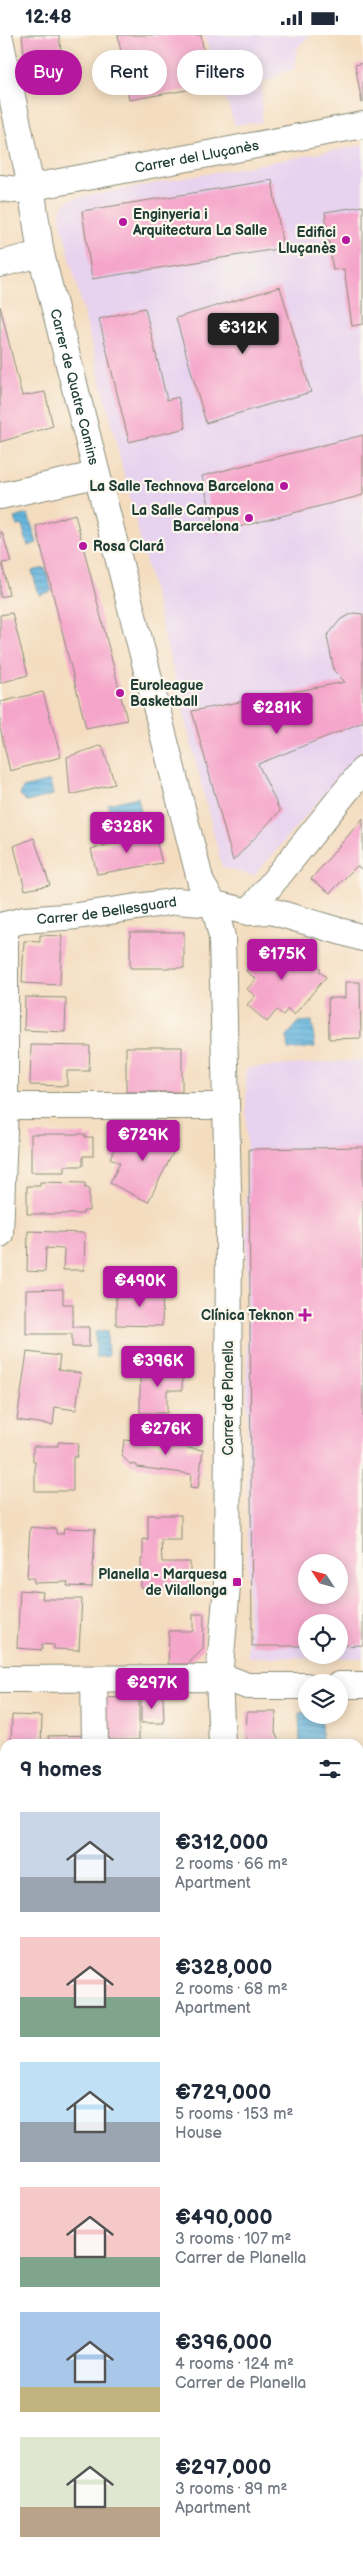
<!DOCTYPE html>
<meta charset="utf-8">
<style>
:root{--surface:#fff;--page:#f2f2f3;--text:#1f2937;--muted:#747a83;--accent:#b5179e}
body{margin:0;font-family:"Balsamiq Sans",sans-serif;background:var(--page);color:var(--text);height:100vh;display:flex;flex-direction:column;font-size:19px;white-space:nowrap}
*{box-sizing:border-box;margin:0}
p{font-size:16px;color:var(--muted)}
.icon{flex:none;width:28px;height:28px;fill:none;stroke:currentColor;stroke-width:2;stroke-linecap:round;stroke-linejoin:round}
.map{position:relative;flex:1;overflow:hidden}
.drawer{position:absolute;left:0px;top:1704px;width:364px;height:821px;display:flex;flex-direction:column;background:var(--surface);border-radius:15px 15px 0 0;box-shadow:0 2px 12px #0003}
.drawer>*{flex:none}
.banner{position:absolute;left:15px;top:15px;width:334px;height:45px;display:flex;gap:10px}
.needle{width:32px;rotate:306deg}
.controls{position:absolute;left:298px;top:1519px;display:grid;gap:10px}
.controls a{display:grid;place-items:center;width:50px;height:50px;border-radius:50%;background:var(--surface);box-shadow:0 2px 12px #0003;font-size:25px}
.price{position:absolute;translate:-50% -42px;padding:0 11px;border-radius:5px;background:var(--accent);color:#fff;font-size:16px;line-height:32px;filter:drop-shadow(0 1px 2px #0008)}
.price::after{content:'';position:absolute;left:50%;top:30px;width:15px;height:11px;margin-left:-8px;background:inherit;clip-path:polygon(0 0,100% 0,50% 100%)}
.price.active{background:#222;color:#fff}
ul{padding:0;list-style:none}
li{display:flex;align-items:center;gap:15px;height:125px;padding:0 20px}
li span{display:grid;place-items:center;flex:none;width:140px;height:100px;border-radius:0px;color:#555}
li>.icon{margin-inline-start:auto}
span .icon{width:60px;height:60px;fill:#fffc;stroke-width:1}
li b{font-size:21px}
h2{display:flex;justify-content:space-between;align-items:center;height:60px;padding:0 20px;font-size:21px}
.pill{padding:0 18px;border-radius:22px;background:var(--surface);box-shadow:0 2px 12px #0003;font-size:18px;line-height:45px}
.pill.active{background:var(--accent);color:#fff}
.status{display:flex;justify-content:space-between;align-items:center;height:35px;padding:0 25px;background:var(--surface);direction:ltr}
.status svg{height:14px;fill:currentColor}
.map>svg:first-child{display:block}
</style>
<div class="status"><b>12:48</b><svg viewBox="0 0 49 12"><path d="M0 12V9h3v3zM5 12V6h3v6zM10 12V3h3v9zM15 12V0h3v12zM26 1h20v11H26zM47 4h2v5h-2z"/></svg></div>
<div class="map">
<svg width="363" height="2524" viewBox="0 0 363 2524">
<defs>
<pattern id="water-rules" width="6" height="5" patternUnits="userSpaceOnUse" patternTransform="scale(1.25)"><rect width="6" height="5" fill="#65b6e0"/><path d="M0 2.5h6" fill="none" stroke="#5395b6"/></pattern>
</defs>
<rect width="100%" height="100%" fill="#fbf7ec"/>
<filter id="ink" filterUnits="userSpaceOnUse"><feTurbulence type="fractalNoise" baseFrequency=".02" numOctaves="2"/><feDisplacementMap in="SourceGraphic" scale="10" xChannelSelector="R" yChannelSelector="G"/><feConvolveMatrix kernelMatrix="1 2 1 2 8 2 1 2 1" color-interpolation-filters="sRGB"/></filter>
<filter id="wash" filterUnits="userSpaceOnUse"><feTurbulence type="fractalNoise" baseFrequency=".0096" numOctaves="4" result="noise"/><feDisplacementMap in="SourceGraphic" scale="20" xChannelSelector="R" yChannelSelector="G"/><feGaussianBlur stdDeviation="1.12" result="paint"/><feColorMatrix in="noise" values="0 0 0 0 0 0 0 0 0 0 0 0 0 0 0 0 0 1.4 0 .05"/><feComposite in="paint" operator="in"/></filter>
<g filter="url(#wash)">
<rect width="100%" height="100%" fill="#f4ddbf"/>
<path fill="#e7d2ef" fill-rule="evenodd" d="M204,0H310L297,13L295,33L262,48V87L235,90Z
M363,110V714L254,841L222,832L60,183V176L68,165L76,163Z
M363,1025V1623L248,1622L246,1033ZM306,1528H339V1560H306ZM306,1588H339V1620H306Z
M0,2274H5V2515H0Z
M71,2520H270V2524H130Z"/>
<path fill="url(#water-rules)" stroke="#427a8a" d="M28,479L37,508L28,511L22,490L17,491L14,483Z
M45,533L52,556L39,560L32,536Z
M50,746L53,760L27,767L20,760L23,753Z
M138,762L141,777L111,783L108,769Z
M312,986L315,1012L288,1015L287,1001L299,987Z
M107,1296L108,1321L96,1322L95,1297Z
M306,1677V1680H321L322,1709H300L299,1678Z"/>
<g id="blocks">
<path fill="#f5a5ca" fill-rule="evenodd" d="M22,0H59L63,33L26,37Z
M118,0H201L210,51L129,65Z
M363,28V68H362L355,30Z
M272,145L283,213L92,244L82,176Z
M363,171V289L352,291L344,234L333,235L325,177Z
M280,252L311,357L206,388L176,283Z
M0,271L22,361L45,357L53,391L0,407Z
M145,273L167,365L178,362L186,393L129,407L99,284Z
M363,400V460L216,498L202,441Z
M75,479L127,685L86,693L36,491Z
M0,497H2L11,527L2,528L9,560L0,562Z
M12,578L28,640L0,648V580Z
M354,578L363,579V687L258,729L280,776L233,826L192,676L345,647L334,636L327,601L341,584Z
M43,657L61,722L10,736L0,693V667Z
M102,710L115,749L70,760L67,722Z
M363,783V835L357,831L330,858L311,844Z
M154,797L162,828L97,839L91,814Z
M34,803L50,850L25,855L14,811Z
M130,897H184V933H130Z
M40,900L62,901L60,950L22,948L24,906L40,907Z
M270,907L283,918L289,910L293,914L295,912L321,934L319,936L326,942L294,980L288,974L283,980L277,975L267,987L247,970L255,961L247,954L256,944L246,936Z
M345,947H360L361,1003L329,1004L328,963H345Z
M25,962L66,963L65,997L24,995Z
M31,1010L90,1011L89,1036H67V1051L30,1050Z
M126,1012H182V1057H126Z
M147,1090L179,1106L148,1167L110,1148L120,1128L110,1123L119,1103L133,1110L138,1100L142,1102Z
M31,1099H85V1102H93V1121H83V1131H65V1137H31Z
M363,1112V1610L339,1611V1588H306V1611H252L249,1114ZM306,1528H339V1560H306Z
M40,1147L85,1148V1153H89V1176H83V1179H27V1151H40Z
M28,1196L85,1198L84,1235H63L64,1214L46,1213L45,1237L27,1236Z
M155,1253H163L162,1291L116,1290V1254L128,1255V1259H143L142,1256H155Z
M63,1254V1269H73V1292H89V1312H72V1299H26V1255Z
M27,1317L60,1321L58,1335L81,1338L76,1375L55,1372L53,1390L17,1385Z
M140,1333L183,1334L182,1355H167V1378H140Z
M169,1397L189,1399L187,1413L203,1415L198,1454L190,1453L191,1439L137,1432V1430L130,1429L122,1421L124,1405L167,1410Z
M58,1407L78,1408L77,1422H73V1456H35V1427H33V1411H58Z
M148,1480H181V1505H161L162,1527H190V1552L141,1553V1524H143V1504L148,1505Z
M30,1492L56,1494V1499H63L64,1493L95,1494L92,1552L67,1551L68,1547L34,1548V1543H27Z
M20,1555L43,1557L42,1564H82L79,1615L54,1614V1610L42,1609V1615L17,1613Z
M193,1579H204L203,1614L188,1629H168L169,1596H193Z
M163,1661L164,1688H141V1662Z
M139,1662V1705H101L100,1663Z
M247,1677H276L275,1697L280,1709H246Z
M12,1680L42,1681L41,1709H11Z
M90,1700V1709H49L48,1701Z
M359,1775H363V1827H359Z
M0,1820H5V1883H0Z
M0,1922H5V1982H0Z
M363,1962V2004H359V1963Z
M1,2085H5V2129H0Z
M359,2145L363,2146V2162H359Z
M359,2179L363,2180V2201H359Z
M0,2184H5V2220H0Z
M359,2510L363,2511V2524H324V2520H359Z"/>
</g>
</g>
<g filter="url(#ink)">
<use href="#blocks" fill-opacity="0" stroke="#8a8d7a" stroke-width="1"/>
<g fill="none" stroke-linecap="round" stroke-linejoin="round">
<defs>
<g id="minor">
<path id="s1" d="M0,4L31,152L41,219L201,848L214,869L222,902L229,1199L227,1551L219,1643L222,1709"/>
<path id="s2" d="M0,153L17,155L363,90"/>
<path d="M0,229L41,219"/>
<path d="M0,461L96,440"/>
<path d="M249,877L363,735"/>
<path id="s3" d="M0,891L24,885L77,881L177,866L214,869L249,877L271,876L363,903"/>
<path d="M5,1071H214L226,1069"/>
<path d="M0,1199L5,1071V890"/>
<path d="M0,1644L219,1643L232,1645L247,1651H306"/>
<path d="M94,1644L95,1709"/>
<path d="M339,1650H363"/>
<path d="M359,1897H363"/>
<path d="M0,1898H5"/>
<path d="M0,2257H5"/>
<path d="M359,2259H363"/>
<path d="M359,2503L363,2504"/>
</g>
</defs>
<use href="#minor" stroke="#8a8d7a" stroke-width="28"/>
<use href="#minor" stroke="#fff" stroke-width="26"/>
</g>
</g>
<g fill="#b5179e" stroke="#fbf7ec" stroke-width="2">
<circle cx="123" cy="187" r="5"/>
<circle cx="346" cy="205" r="5"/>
<circle cx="284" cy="451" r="5"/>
<circle cx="249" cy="483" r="5"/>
<circle cx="83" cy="511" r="5"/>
<circle cx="120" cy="658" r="5"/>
<path d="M302.5 1272.5h5v5h5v5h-5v5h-5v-5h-5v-5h5z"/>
<rect x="232" y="1542" width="10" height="10" rx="2.5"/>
</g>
<g text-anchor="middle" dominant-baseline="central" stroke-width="4.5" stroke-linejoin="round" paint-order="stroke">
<g font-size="14" fill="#1f3d34" stroke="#fbf7ec">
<text stroke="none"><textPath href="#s2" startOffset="200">Carrer del Lluçanès</textPath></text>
<text stroke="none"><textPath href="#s1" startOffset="356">Carrer de Quatre Camins</textPath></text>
<text stroke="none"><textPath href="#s3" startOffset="108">Carrer de Bellesguard</textPath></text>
<text transform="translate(228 1363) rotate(-90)">Carrer de Planella</text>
</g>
<g font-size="14" font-weight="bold" fill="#1f3d34" stroke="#fbf7ec" text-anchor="end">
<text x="133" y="179" text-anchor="start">Enginyeria i<tspan x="133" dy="16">Arquitectura La Salle</tspan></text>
<text x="336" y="197">Edifici<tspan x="336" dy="16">Lluçanès</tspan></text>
<text x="274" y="451">La Salle Technova Barcelona</text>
<text x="239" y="475">La Salle Campus<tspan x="239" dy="16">Barcelona</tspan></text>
<text x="93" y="511" text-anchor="start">Rosa Clará</text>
<text x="130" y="650" text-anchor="start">Euroleague<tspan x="130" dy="16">Basketball</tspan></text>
<text x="294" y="1280">Clínica Teknon</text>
<text x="227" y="1539">Planella - Marquesa<tspan x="227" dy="16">de Vilallonga</tspan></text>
</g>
</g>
</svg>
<div class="controls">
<a><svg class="needle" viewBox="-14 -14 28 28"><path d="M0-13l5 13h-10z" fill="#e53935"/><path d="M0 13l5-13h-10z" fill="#747a83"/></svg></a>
<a><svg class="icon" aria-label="locate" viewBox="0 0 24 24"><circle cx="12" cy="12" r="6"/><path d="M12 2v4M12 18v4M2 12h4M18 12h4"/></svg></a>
<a><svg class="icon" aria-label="layers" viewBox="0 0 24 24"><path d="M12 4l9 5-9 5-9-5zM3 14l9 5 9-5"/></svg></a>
</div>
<b class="price active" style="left:243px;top:320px">€312K</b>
<b class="price" style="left:277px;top:700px">€281K</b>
<b class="price" style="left:127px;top:819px">€328K</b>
<b class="price" style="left:282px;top:946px">€175K</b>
<b class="price" style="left:143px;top:1127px">€729K</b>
<b class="price" style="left:140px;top:1273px">€490K</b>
<b class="price" style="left:158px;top:1353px">€396K</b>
<b class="price" style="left:166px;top:1421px">€276K</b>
<b class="price" style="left:152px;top:1675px">€297K</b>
<div class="banner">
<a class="pill active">Buy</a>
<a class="pill">Rent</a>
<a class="pill">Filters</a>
</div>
<section class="drawer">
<h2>9 homes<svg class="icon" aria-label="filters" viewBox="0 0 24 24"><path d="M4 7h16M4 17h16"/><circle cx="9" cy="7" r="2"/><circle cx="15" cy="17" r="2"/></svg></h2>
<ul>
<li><span style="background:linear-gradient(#c9d6e8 65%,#9aa5b1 0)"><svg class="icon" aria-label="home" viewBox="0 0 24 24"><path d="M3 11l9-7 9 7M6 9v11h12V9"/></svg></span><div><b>€312,000</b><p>2 rooms · 66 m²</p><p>Apartment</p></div></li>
<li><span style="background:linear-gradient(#f6c9c9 60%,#7fa58c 0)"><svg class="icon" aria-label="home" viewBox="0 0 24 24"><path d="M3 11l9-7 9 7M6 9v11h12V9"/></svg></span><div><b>€328,000</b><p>2 rooms · 68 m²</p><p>Apartment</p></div></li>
<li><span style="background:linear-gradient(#bfe0f5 60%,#9aa5b1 0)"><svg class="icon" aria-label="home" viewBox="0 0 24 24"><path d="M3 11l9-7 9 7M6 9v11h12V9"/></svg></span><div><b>€729,000</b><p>5 rooms · 153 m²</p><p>House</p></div></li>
<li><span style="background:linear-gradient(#f6c9c9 70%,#7fa58c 0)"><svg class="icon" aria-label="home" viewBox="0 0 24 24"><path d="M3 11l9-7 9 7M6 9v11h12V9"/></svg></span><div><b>€490,000</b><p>3 rooms · 107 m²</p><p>Carrer de Planella</p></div></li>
<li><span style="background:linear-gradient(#a9c7e8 75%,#c2b280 0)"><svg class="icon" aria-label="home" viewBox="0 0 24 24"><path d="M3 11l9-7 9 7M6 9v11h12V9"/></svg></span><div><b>€396,000</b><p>4 rooms · 124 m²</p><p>Carrer de Planella</p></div></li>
<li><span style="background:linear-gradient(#dfe7d0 70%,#b9a48a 0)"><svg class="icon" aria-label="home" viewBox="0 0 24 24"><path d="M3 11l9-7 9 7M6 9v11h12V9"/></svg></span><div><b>€297,000</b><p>3 rooms · 89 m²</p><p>Apartment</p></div></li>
</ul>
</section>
</div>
